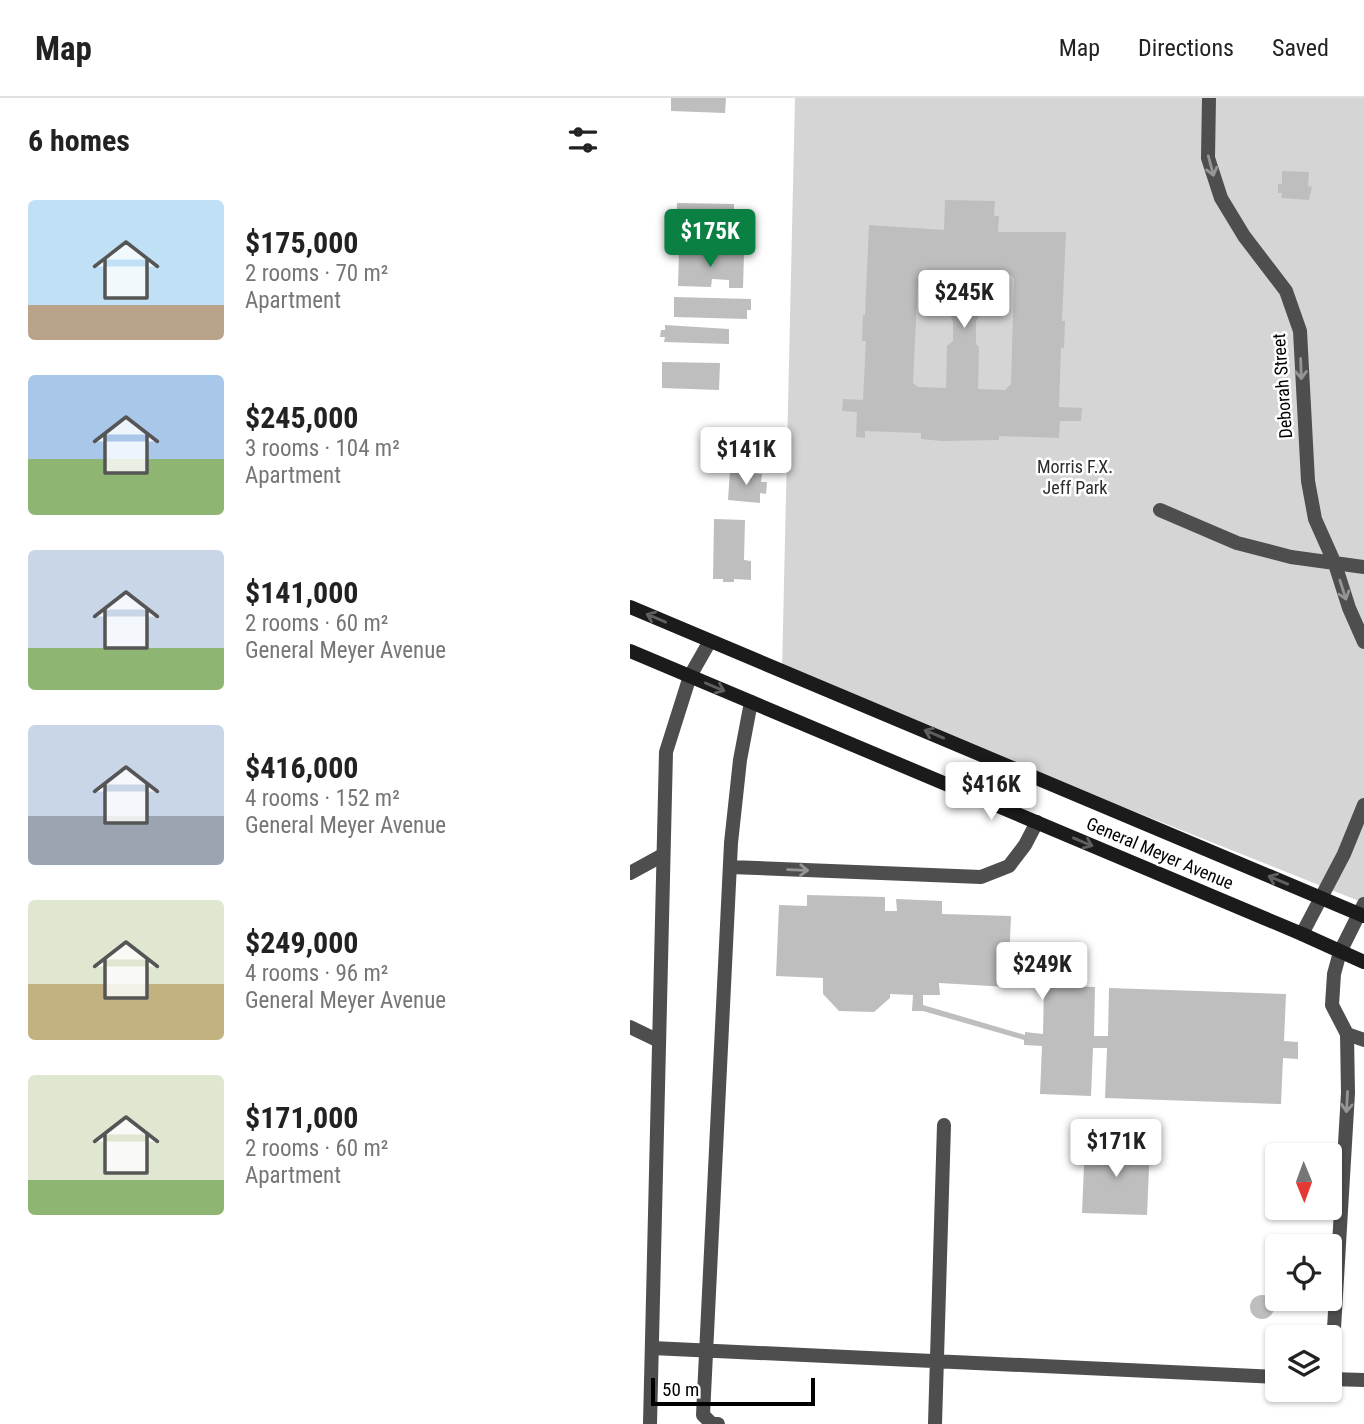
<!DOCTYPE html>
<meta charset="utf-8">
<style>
:root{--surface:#fff;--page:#f6f6f6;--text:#222;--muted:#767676;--line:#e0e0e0;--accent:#0b8043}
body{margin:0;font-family:"Roboto Condensed",sans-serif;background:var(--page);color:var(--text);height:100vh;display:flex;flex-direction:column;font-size:26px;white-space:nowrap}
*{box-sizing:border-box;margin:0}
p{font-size:23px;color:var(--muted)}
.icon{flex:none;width:38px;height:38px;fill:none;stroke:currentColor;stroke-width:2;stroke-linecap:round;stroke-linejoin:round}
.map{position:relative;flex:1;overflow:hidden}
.drawer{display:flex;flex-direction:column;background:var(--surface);width:630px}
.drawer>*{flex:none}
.needle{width:46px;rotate:179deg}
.fabs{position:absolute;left:635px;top:1045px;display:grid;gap:14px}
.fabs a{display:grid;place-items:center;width:77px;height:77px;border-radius:7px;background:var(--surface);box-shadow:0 2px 5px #0004;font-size:35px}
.scale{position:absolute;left:21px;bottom:18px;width:164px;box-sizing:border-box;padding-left:7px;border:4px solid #000;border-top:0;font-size:19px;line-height:24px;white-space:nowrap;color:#000;-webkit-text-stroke:5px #fff;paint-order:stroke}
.price{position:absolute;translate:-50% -60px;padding:0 16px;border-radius:7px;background:#fff;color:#222;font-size:23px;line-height:46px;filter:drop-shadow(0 2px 4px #0008)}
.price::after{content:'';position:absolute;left:50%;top:42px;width:21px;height:16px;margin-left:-10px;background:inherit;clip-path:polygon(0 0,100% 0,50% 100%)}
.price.current{background:var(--accent);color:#fff}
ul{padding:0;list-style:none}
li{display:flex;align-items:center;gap:21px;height:175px;padding:0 28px}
li span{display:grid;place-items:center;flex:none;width:196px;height:140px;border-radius:7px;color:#555}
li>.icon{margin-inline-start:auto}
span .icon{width:84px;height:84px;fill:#fffc;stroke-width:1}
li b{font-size:30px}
h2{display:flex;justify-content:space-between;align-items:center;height:84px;padding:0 28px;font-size:30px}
header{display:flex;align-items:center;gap:42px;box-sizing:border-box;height:98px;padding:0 35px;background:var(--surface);border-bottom:2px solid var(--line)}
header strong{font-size:33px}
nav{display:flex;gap:38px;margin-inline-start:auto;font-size:24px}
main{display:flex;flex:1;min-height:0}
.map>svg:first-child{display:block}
</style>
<header>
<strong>Map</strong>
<nav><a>Map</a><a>Directions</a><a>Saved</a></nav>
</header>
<main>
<section class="drawer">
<h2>6 homes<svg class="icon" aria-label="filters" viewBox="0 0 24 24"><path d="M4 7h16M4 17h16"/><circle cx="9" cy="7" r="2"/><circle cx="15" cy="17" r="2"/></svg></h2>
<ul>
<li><span style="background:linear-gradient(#bfe0f5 75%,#b9a48a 0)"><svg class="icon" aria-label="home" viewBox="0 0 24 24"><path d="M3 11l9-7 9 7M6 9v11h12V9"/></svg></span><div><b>$175,000</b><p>2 rooms · 70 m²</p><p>Apartment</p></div></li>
<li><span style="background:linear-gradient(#a9c7e8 60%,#8fb573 0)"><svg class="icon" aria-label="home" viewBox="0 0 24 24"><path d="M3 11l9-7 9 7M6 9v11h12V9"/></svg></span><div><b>$245,000</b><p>3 rooms · 104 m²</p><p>Apartment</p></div></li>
<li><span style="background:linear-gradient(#c9d6e8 70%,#8fb573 0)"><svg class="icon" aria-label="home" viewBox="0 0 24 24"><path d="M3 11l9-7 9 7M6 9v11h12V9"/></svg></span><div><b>$141,000</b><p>2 rooms · 60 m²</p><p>General Meyer Avenue</p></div></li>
<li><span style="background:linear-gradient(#c9d6e8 65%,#9aa5b1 0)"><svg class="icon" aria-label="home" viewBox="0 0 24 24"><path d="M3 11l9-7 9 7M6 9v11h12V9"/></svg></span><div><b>$416,000</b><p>4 rooms · 152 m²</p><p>General Meyer Avenue</p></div></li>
<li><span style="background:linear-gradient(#dfe7d0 60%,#c2b280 0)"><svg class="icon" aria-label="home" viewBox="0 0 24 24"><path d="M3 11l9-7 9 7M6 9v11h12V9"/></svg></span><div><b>$249,000</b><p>4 rooms · 96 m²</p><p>General Meyer Avenue</p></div></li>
<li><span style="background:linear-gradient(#dfe7d0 75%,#8fb573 0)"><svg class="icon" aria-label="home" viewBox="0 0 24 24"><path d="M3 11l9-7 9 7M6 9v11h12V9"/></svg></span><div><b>$171,000</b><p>2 rooms · 60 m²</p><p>Apartment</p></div></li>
</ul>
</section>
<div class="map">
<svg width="734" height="1326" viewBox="0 0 734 1326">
<rect width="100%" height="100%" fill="#fff"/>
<path fill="#d5d5d5" d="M165,0H734V805L152,573Z"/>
<path fill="#bebebe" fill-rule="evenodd" d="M41,0H96L95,15L41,13Z
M652,73L679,74L678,88L682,89L679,102L651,100L652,95H648V86H652Z
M315,102L365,103L364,118H369L368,134H436L432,223H435L434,250H431L429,309L452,310L451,323H430L429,340L369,338V342L312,343L291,341V335L235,333V340L226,339L227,314L212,313L213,301L233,302L236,243H232L233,217H235L239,127L314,132ZM291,174L321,176L320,217L323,223V243L317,248L316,290L288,289L283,285L288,180ZM352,176L381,177L384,180L381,286L375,292L348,291L349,249L346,246V223L350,217Z
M47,105L104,106V135L84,134V145L46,144Z
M49,154L114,156L113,190H99V182L82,181L81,189L48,188Z
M44,199L121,201V212H117V221L44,219Z
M35,227L99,231V246L34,244L35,239H30L31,232H35Z
M32,264L90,265L89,292L32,290Z
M100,373L132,376L131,384H137L136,396L130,395V405L98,402Z
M84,421L115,422L114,462L121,463V482L104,481V484H93V481H83Z
M177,797L255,799V813H267L266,801L312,803V816L381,818L378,889L309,885L310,897H293V907L395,937V934L413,936L414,887L465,889L464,938H478L479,890L656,896L654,943L668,944V961L653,960L651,1006L475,1000L477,950H463L461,998L410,996L412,948L394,947V942L293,913H282L283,897L260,896V900L244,914L209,913L193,896V880L146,878L149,807L177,808Z
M455,1045L520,1047L517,1117L452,1115Z
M620 1209a12 12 0 1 1 24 0a12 12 0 1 1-24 0Z"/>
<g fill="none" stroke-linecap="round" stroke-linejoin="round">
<path stroke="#4e4e4e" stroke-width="14" d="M100,769L351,779L379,768L395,747L407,724
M0,775L33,757
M0,929L29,943
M717,936L734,942
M22,1250L648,1279
M700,1281L734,1282
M701,1281L718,995L717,936L702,907L704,876L710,854
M88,1326H82L73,1317L101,745L110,662L121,604
M305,1326L314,1027"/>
<path stroke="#4e4e4e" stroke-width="14" d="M579,0L578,60L591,100L614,138L656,193L670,233L678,383L685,421L705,466L719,510L734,544
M530,412L607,445L661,459L734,469
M672,836L714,756L734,707
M710,854L734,806
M20,1326L36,654L60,578L80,543"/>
<path stroke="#1b1b1b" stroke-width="14" d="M0,509L734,818
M0,553L672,836L734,864"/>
</g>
<defs><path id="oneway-shaft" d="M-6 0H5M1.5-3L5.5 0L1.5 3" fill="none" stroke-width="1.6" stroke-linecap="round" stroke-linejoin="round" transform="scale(1.75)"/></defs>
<g stroke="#959595">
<use href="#oneway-shaft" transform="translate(581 68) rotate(75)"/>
<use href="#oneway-shaft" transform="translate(671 271) rotate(88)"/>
<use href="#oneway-shaft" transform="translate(713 492) rotate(72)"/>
<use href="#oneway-shaft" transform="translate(168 772) rotate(2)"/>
<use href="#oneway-shaft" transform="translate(717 1004) rotate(93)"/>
</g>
<g stroke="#5f5f5f">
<use href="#oneway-shaft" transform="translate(26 520) rotate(-157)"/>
<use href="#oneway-shaft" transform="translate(85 589) rotate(23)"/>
<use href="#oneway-shaft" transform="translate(304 636) rotate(-157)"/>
<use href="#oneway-shaft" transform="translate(453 744) rotate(23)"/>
<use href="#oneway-shaft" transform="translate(648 782) rotate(-157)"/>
</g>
<g text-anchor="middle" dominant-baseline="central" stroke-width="5" stroke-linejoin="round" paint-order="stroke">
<g font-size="18" fill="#000" stroke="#fff">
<text transform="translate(652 288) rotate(-94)">Deborah Street</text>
<text transform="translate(530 755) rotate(23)">General Meyer Avenue</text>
</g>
<g font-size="18" fill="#2c2c2c" stroke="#fff">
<text x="445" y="368">Morris F.X.<tspan x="445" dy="21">Jeff Park</tspan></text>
</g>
</g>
</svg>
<div class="fabs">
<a><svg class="needle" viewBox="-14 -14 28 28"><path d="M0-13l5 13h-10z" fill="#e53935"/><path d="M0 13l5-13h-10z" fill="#767676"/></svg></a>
<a><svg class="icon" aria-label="locate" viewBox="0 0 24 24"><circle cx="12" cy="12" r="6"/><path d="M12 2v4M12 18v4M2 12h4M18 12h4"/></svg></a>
<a><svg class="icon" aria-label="layers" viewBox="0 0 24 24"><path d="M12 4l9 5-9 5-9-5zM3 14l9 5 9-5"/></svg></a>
</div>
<div class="scale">50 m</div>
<b class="price current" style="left:80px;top:171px">$175K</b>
<b class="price" style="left:334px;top:232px">$245K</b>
<b class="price" style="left:116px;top:389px">$141K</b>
<b class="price" style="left:361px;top:724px">$416K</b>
<b class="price" style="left:412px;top:904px">$249K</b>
<b class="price" style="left:486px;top:1081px">$171K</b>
</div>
</main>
